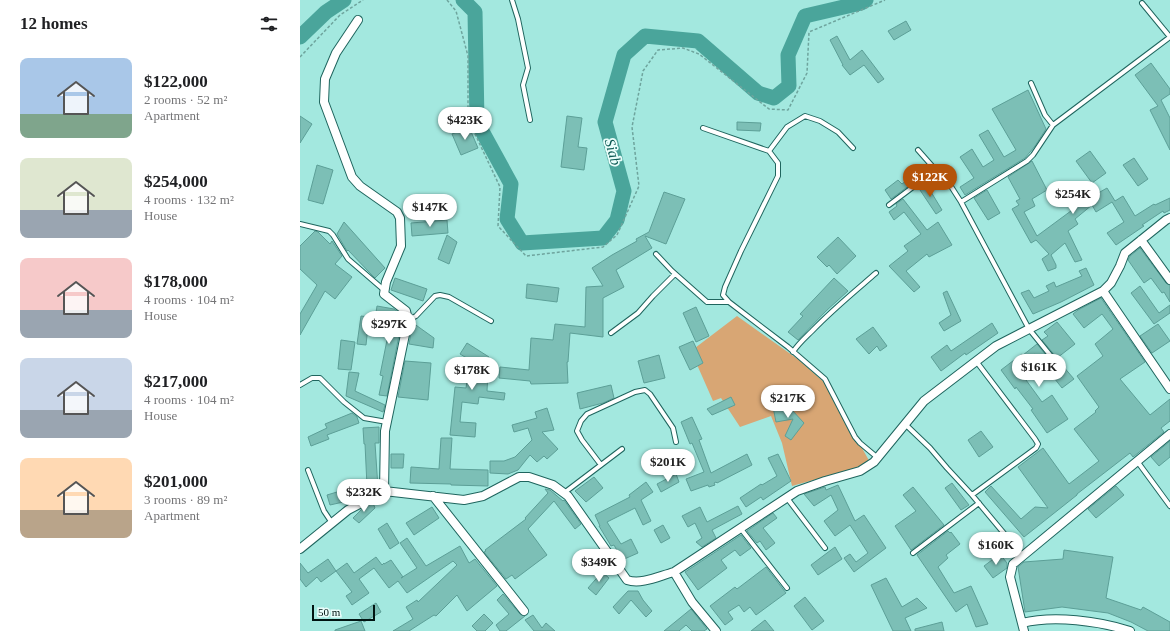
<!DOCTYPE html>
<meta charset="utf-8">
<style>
:root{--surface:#fff;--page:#f2f2f2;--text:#202124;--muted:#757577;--accent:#b45309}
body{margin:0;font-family:Georgia,serif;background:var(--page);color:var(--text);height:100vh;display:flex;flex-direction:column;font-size:15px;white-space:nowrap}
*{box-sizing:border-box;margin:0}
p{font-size:13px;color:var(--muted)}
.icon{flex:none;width:22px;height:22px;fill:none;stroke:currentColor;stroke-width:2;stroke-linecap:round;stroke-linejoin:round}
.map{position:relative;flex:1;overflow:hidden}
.details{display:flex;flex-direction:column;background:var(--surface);width:300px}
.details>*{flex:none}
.scale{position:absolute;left:12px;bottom:10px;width:63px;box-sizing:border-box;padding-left:4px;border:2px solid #001412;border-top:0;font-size:11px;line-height:14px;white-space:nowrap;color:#001412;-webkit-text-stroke:3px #eafefb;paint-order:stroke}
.price{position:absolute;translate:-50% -34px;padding:0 9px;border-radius:14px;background:#fff;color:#222;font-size:13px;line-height:26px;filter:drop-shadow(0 1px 2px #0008)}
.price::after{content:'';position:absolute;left:50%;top:24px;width:12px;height:9px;margin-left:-6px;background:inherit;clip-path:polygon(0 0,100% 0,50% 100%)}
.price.active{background:var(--accent);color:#fff}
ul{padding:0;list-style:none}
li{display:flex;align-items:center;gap:12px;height:100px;padding:0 20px}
li span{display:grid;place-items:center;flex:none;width:112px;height:80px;border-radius:8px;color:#555}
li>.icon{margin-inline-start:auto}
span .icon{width:48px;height:48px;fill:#fffc;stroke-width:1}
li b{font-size:17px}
h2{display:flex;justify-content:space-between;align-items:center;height:48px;padding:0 20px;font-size:17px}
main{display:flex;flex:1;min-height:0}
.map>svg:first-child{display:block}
</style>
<main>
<section class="details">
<h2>12 homes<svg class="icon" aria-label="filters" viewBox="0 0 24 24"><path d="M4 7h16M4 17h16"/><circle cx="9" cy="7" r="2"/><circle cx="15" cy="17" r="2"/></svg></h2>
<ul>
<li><span style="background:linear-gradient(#a9c7e8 70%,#7fa58c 0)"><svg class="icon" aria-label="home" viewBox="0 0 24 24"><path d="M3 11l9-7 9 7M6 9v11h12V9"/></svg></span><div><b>$122,000</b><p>2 rooms · 52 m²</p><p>Apartment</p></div></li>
<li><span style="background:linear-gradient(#dfe7d0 65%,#9aa5b1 0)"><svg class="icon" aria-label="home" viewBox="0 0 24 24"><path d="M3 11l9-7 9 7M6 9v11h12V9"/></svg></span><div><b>$254,000</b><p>4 rooms · 132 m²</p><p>House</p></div></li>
<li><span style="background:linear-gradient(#f6c9c9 65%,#9aa5b1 0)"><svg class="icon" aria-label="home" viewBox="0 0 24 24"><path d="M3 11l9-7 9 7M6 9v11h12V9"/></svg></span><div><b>$178,000</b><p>4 rooms · 104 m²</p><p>House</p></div></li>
<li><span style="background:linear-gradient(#c9d6e8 65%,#9aa5b1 0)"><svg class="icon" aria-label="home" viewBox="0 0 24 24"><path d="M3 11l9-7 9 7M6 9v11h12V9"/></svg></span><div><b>$217,000</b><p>4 rooms · 104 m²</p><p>House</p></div></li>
<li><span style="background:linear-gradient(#ffd9b3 65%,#b9a48a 0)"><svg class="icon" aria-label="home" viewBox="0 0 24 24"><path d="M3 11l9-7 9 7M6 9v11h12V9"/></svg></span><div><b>$201,000</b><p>3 rooms · 89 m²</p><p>Apartment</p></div></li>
</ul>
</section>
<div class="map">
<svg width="870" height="631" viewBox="0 0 870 631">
<rect width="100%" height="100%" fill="#a3e8df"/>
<path fill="#d8a674" d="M437,316L499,360L525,383L571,464L492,486L482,443L471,416L440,427L421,398L413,401L391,351Z"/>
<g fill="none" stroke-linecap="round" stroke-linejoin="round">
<path stroke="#4aa59b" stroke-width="15" d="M163,0L175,12L177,122L211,184L207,219L222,243L303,238L317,220L324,191L305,122L324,55L345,36L398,41L458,93L474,98L489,86L488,55L505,16L561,3L566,0
M0,37L26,12L44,0"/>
</g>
<path fill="#7cbfb6" stroke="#5c9f97" d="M606,21L611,30L594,40L588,31Z
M537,36L550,60L562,50L584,79L578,83L564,65L550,75L542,65H543L530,40Z
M851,63L870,89V94L861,100L870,118V150L850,110L858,106L835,75Z
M728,90L746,129L735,146L725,158L665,195L660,187L674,178L660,157L672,149L683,167L694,160L679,135L688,130L704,157L716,150L692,109Z
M0,116L12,124L0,143Z
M267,116L282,118L278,147L287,148L284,170L261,167Z
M437,122L461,123L460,131L437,130Z
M169,127L178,148L161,155L152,134Z
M790,151L806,173L792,183L776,161Z
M834,158L848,179L838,186L823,165Z
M732,161L747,190L732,199L735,206L724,212L737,236L779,205V204L807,188L815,201L823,196L835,216L854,204L855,205L870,198V210L864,213L863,211L842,225L844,226L816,245L807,233L824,222L812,202L796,212L792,205L775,219L778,224L768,231L782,260L775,262L765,243L751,255L756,265V268L748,271L742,259L749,254L736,240L731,243L712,209L719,205L716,201L720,199L708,177Z
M17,165L33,170L23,204L8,200Z
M622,168L626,173L591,199L585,190L598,180L602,184Z
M625,182L642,210L636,214L618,187Z
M687,190L700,213L688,220L674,198Z
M364,192L385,199L366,244L345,236L352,248L316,270L324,287L303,298V337L270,333L268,362H267L268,383L231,384L230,381L199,378L200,367L229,370L231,338L253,340L255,324L285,327L286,287L303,286L292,268L312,255L337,241L336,239L349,232Z
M603,199L627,230L638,222L652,245L629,257L627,254L606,271L620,287L614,292L589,266L608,251L604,246L621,234L604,212L594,220L589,212L597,206L596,204Z
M147,220L148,233L112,236L111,223Z
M44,222L85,268L75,278L68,271L48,250L47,251L37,234Z
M15,231L18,232L30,244L32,241L42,256L35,264L52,277L35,299L25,291L0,335V314L17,285L0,269V246Z
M147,235L157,242L149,264L138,259Z
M538,237L556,256L537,274L529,265L527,267L517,257Z
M840,248L866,283L870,285V302L864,292L862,293L851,278L844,283L828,260L830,256Z
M786,268L794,285L761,302L733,314L721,293L729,290L734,298L749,291L746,286L754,282L756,287L782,276L779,271Z
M95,278L127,289L123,301L91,290Z
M534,278L548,291L526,311L498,340L488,332L503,316L500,314Z
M227,284L259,288L257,302L226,298Z
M840,286L859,313L870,305V313L854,324L831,293Z
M647,291L661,321L644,331L639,323L651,315L643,293Z
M801,298L845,362L820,379L850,415L870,399V421L861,428L864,432L833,457L830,453L777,494V495L724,537L685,492L691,486L721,519L735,507L748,508L718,467L743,448L769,484L799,461L774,429L796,412L795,411L799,407L777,376L803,356L795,344L813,329L802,314L784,328L773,314L778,310Z
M77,306L94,309L101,314L102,320L87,396L79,395L83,376L80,375L87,340H88L94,322L75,319Z
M396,307L409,336L396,342L383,313Z
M61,316L69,317L66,345L57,344Z
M757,322L775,344L757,358L742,340L748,336L744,332Z
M113,323L134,338L133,348L109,344Z
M692,323L698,333L666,355L665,353L641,371L631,357L647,345L651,351Z
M858,324L870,341L852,353L840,336Z
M573,327L587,346L580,351L577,346L569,354L556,339Z
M41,340L55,342L51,370L38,369Z
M393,341L403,363L390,370L379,347Z
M167,343L189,357L181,369L188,373L187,391L205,393L204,400L179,397L178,404L162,402L160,422L176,423L175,437L150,435L155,387L166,388L170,360L160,354Z
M737,344L756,368L758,369H761L762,365L774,379L762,388L735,354L721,364L730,377L726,380L742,402L752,395L768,419L747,433L731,410L733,409L716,387L715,389L701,370L722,354L723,355Z
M359,355L365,378L344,383L338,361Z
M105,361L131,363L128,400L98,397Z
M49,372L59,373L55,391L85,405L83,412L46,396Z
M311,385L314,398L303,403L280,409L277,393Z
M431,397L435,405L412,415L407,409Z
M490,404L491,409L504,423L491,440L485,436L493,419L476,422L473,407Z
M247,408L254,430L242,432L258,449L247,459L244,456L237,462L230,455L218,470L208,474L190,473V461H204L215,457L232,440L228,428L214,432L212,425L237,418L235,412Z
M52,413L57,417L59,423L27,435L29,439L11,446L8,437L27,428L25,424Z
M392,417L402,439L399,440L411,473L447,454L452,465L417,483L416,482L414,483L415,485L409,487L408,485L391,491L386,479L404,472L392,443L390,444L381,422Z
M79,427V443H75L78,488L64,495L52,500L30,505L27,495L47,489L48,491L67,486L65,444H64L63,428Z
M681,431L693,447L679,457L668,440Z
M141,438H152L150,469L188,470V486L151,485V484L110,483L111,467L139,469Z
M870,441V457L859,466L851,457Z
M91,454H104L103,468H91Z
M478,454L491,481L463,500L461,497L446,507L440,498L461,484L462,485L477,476L468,458Z
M376,474L379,482L361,492L357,484Z
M294,477L303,488L286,502L275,491Z
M346,482L353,492L341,500L351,521L343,525L335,508L307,522L321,544L331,539L338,553L322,560L314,545L311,546L299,526H300L295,515L330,497L329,495Z
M652,483L669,505L661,510L645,488Z
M538,485L555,521L564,515L586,548L554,572L544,558L550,554L556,562L568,553L550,525L535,536L524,521L538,510L531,495L514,506L504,494L525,487L526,490Z
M816,486L824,495L796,518L788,509Z
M613,487L644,525L611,550L595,526L616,511L603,495Z
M245,489L250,490L263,501L264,500L281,524L275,529L254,501L228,529L247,555L215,579L212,575L206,579L184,552L186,551L185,550L226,519L225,518L248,493Z
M73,503L75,508L59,523L53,518L62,509Z
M438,506L442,514L412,530L416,538L402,547L396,542L402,538L395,523L388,527L382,516L400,507L407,522Z
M132,507L139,518L114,535L106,523Z
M473,513L477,518L463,528L475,543L466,550L460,541L457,543L447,531Z
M87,523L99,543L90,549L78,529Z
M363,525L370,538L361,543L354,530Z
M648,531L650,533L651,532L660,544L646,555L648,558L638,567L654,593L671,586L688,624L676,627L667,604L656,612L617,555Z
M441,535L451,548L440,556L435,550L421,560L427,568L398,590L385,572Z
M107,538L126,566L160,546L169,563L175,559L197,586L167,611L157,595L136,616L134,615L109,631H93L113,619L106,607L117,600L118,602L157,565L153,561L107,593L98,581L89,588L74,568L59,579L69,593L52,605L46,596L52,592L36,571L47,563L54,573L76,557L82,565L84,563V564L91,560L103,577L101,578L117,568L100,543Z
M535,547L542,559L518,575L511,565Z
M764,550L813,557L806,598L841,610L843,607L870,622V631H848L831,622L808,613L762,607L725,612L718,567L724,562L763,559Z
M700,554L707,563V568L693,578L684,566Z
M28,559L36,571L21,582L17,577L6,587L0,579V563L8,573Z
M466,567L486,593L456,615L450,607L444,612L439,605L428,612L433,619L425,625L410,606L435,587L437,589Z
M302,572L309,578L296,595L288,588Z
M586,578L602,607L617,598L627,608L605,618L611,631H593L571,585Z
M328,591H338L343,600L352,611L346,617L331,600L319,614L313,607Z
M203,594L220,614L225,616L206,631H200L196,625L209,614L197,600Z
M505,597L524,621L512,630L494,606Z
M76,603L81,612L64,622L59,614Z
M391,609L407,629L404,631H392L386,625L379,631H364Z
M184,614L193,623L185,631H177L172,626Z
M233,615L242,628L246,623L255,631H234L225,620Z
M465,620L474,631H451Z
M61,621L65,631H35V630Z
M642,622L644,631H615V629Z"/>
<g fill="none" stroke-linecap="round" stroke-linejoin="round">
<defs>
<path id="lane" d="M212,0L218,19L228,68L223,85L230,120
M842,3L870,37
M731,83L745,115L753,125
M403,128L469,151L478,163V176L441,251L425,287L423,295L429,302L488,347L525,379L555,437L560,443L578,458
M618,150L633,167L645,177L661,202
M469,151L487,127L505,116L520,121L538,132L553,148
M589,205L637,169
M0,224L29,231L33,235L48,259L84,290
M356,254L372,271L407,302H429
M108,320L116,316L135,296L140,295L149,297L191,321
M311,333L338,313L353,296L375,274
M493,352C498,344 505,338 512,331C532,310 554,292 576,273
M759,366L729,329L661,202L727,161L733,155L753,125L870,37
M0,385L12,378H20L44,402L64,418L87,422
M605,424L630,448L647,468L672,495L736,448L738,444L735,439L676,361
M837,461L870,506
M301,465L282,440L277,431L281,421L287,414L335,392L345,390L350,394L373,428L376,442
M8,470L24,511L32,523
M264,493L322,449
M672,495L722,555
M487,498L525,548
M441,529L487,588
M613,553L679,503"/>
<path id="street" d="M58,20L36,53L25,79L24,102L52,177L60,186L97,212L100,218L101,246L86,282L84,294L106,311L108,320L85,431L84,491
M841,240L870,280
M803,291L870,389
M133,496L224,611
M0,549L48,510L84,491L164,500L183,496L219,477H229L253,485L268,496L327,580C341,585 359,576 374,572L392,602L416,631
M374,572L497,491L525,481L560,471L574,462L624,401L696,346L803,291L811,283L820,266L825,253L866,220L870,218
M722,623C754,615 799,621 830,631
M724,631L710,577L713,564L870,434"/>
</defs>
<use href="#lane" stroke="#1f655e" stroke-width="6"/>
<use href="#street" stroke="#1f655e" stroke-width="10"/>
<path stroke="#6ea49d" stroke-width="1.5" stroke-dasharray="3 2" stroke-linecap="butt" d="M147,0L156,11L168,56V119L200,187L198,226L226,256L303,247L317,235L339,186L332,127L343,71L358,50L383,48L399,54L469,109L488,110L507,73L509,32L585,0
M0,57L40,15L63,0"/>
<use href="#lane" stroke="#fff" stroke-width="4"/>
<use href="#street" stroke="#fff" stroke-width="8"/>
</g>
<g text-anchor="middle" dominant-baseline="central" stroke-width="3.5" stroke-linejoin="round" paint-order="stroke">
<g font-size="15" font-style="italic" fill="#0c5a54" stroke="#eafefb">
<text transform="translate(313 152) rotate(74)">Siab</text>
</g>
</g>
</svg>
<div class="scale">50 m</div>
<b class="price" style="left:165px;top:141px">$423K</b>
<b class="price active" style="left:630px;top:198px">$122K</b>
<b class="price" style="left:773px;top:215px">$254K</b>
<b class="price" style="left:130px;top:228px">$147K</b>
<b class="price" style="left:89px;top:345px">$297K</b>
<b class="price" style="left:739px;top:388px">$161K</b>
<b class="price" style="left:172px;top:391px">$178K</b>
<b class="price" style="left:488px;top:419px">$217K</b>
<b class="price" style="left:368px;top:483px">$201K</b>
<b class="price" style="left:64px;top:513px">$232K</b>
<b class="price" style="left:696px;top:566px">$160K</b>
<b class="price" style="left:299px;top:583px">$349K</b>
</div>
</main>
